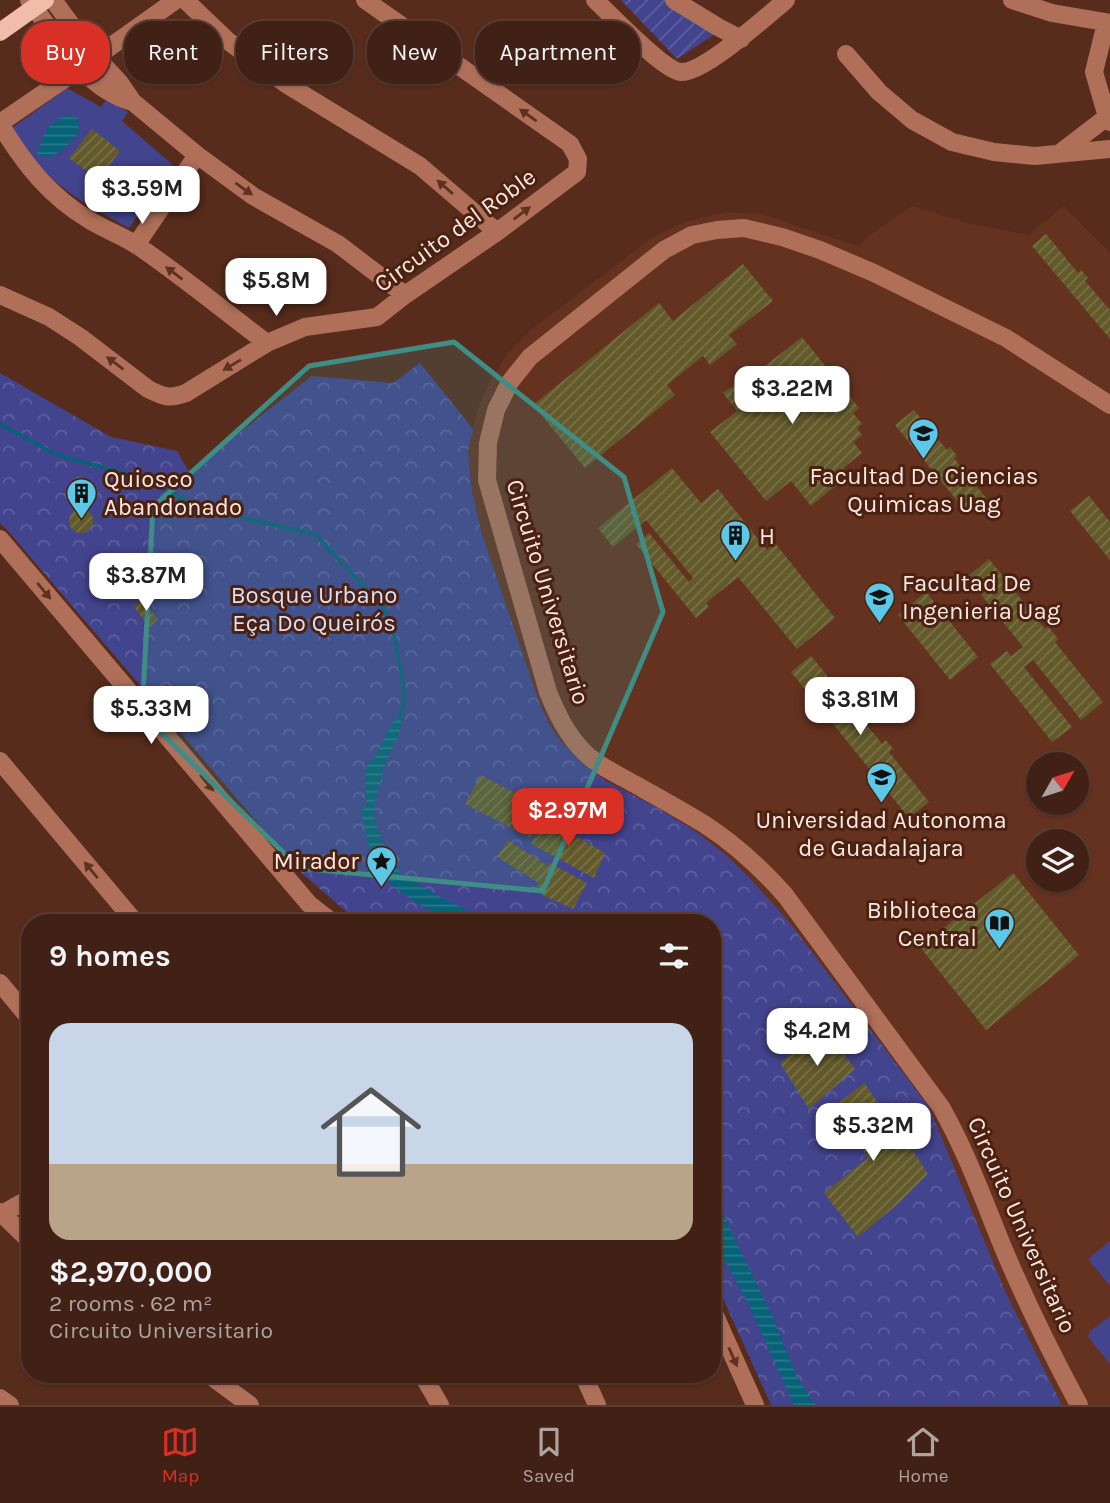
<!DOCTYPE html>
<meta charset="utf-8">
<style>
:root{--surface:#412115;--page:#48291e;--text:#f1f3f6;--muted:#aea3a0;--line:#5a3e34;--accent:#d93025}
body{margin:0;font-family:Karla,sans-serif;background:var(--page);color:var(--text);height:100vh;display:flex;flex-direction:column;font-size:26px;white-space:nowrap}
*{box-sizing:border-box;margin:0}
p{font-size:23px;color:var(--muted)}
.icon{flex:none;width:38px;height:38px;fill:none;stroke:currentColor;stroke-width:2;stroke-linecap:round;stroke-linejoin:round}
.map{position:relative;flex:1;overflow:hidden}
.side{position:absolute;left:21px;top:914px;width:700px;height:469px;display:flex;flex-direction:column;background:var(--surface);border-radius:28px;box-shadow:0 2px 5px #0004,0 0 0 2px var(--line)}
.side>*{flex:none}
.guide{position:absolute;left:21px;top:21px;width:700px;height:63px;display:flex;gap:14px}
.needle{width:46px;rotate:51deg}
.tools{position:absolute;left:1026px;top:752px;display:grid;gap:14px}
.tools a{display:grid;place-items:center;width:63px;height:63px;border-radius:50%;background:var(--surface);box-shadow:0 2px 5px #0004,0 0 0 2px var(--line);font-size:35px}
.price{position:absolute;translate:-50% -60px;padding:0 16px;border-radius:14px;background:#fff;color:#222;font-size:23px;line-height:46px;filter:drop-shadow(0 2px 4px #0008)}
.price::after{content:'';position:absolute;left:50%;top:42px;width:21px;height:16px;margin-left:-10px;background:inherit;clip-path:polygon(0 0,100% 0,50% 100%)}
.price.current{background:var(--accent);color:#fff}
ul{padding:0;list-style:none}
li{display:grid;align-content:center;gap:14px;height:371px;padding:0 28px}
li+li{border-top:2px solid var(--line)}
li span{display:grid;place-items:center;height:217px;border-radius:21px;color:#555}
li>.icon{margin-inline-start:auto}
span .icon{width:126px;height:126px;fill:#fffc;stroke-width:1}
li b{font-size:30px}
h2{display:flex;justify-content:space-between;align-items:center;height:84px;padding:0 28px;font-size:30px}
.chip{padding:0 24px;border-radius:28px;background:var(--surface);box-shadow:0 2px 5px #0004,0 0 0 2px var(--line);font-size:24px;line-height:63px}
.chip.current{background:var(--accent);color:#fff}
.tab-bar{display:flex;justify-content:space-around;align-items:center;height:98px;border-top:2px solid var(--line);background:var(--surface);font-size:19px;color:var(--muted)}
.tab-bar a{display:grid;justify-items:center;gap:4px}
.tab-bar .current{color:var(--accent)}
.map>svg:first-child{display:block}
</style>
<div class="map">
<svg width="1110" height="1405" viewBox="0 0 1110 1405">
<defs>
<pattern id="forest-crowns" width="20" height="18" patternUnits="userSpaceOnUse" patternTransform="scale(1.75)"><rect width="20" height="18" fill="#43448e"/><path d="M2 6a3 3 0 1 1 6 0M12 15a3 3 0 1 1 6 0" fill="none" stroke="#5f5f9e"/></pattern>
<pattern id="garden-furrows" width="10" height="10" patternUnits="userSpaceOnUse" patternTransform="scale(1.75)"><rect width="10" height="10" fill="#43448e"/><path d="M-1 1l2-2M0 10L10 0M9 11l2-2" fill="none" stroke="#5f5f9e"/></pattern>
<pattern id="water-rules" width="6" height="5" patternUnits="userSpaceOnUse" patternTransform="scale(1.75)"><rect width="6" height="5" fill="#056277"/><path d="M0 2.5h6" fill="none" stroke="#2a788a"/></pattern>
<pattern id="building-hatch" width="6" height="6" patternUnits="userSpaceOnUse" patternTransform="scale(1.75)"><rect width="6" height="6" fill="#625a2a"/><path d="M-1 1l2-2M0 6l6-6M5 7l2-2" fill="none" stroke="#7a7249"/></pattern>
</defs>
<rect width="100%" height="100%" fill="#572c1c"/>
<path fill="#653220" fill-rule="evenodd" d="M912,206L970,224L1028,235L1064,206L1110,253V1405H1062L1005,1291L948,1156L749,877L724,853L695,831L656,807L606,781L582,763L559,739L548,722L539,702L482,534L472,491L468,450L477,411L491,379L508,353L532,329L653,237L685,222L725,212L762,214L859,247L867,237ZM1038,765H1076V803H1038ZM1038,842H1076V880H1038Z"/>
<path fill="url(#forest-crowns)" d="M420,363L473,429L468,451L472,491L482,534L539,702L548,722L559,739L582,763L606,781L656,807L695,831L724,853L749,877L789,922L929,1107L1005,1291L1062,1405H771L712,1274V922H360L356,920L298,870L9,532L0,523V373L111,437L177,451L189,472L312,376L393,383Z"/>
<path fill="url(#garden-furrows)" d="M621,0H666L715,34L677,59Z"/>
<path fill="#43448e" d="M67,88L101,107L107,99L128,112L122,121L173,165L129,228C96,210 63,193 38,164C28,153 20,140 12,128Z
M1110,1241V1286L1088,1259Z
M1110,1316V1364L1088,1337L1090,1331Z"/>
<path fill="url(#water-rules)" d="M66,115L78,118L79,127L78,134L68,145L61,151L49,157L37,155C42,136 48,123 66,115Z
M402,713L400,733L386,761L375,801L374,817L381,839L393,863L402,875L444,899L492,922H453L422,906L393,887L372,860L361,811L367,805L365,777L367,766L376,755L392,723Z
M712,1184L731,1232L770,1311L797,1377L815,1405H794L749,1305L712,1236Z"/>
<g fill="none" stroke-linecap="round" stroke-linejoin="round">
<path stroke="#056277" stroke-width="3.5" d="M0,424L57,455L143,478L201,509L315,534L384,608L394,634L405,695L401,714"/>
</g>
<path fill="url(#building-hatch)" d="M92,129L120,151L98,180L69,158Z
M1046,234L1078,273L1081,270L1088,278L1085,281L1110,310V339L1032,246Z
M743,264L773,301L729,335L737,344L710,365L703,356L667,385L675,395L585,468L533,405L659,303L673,321Z
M802,337L859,408L853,413L862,424L857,428L862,435L853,442L862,453L843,468L849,475L811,506L791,481L766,501L710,432L737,411L723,393L742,379L745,382Z
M914,410L947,450L950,447L957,456L954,458L986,498L968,514L895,425Z
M672,468L701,503L718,489L767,550L775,543L835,618L797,649L738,577L706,603L709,607L696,618L636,544L649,533L689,582L693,578L646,520L613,547L598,528Z
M1089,496L1110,522V560L1070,511Z
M69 521a12 12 0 1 1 24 0a12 12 0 1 1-24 0Z
M989,559L1045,629L1048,626L1058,639L1055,642L1103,702L1081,720L1033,660L1024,667L1072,727L1052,742L990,664L1007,651L1011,656L1023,647L967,577Z
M926,592L978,657L950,680L898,615Z
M141,599L158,619L150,627L133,606Z
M811,656L845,697L849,694L856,702L851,705L882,744L886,740L893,749L889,752L929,802L909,818L791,672Z
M481,775L547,810L531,838L465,804Z
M544,818L605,853L594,878L531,844Z
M508,840L548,866L550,863L587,883L573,909L534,891L539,883L497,857Z
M1013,873L1079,955L986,1030L920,947Z
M825,1028L855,1069L809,1109L780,1063Z
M864,1083L891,1121L893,1120L928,1174L899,1203L858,1237L824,1193L868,1158L859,1145L855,1148L831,1109Z"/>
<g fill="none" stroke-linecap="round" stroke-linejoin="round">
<path stroke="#af6f59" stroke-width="18" d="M29,0C57,38 84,89 133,102
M53,0L93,54L120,83L133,102L197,155L253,196L338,244L405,295
M185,0L228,41L286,84L420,166L497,232
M595,0C610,14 664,71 681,72C704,73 767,16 786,0
M674,0L718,27L741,39
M1012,0L1052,13L1110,23
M1106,23L1094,72L1107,117L1110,122
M846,54L879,92L912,120L952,142L994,152L1035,156L1110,149
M0,123L79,69L176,0
M0,124C24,164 50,197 91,221C106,230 123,236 138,246C182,276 224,311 267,343
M1060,153L1107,117
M136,245L197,155
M0,295L49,317L80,337L148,389C164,397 169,399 186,393L267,343L305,327L377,317L405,295L497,232L577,172L578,159L570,144L365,0
M0,539L309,904L332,922
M0,761L135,922
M0,983L30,1019
M0,1212L30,1241
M0,1215L30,1198
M712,1309L755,1405
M208,1374L250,1405
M422,1374L440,1405
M583,1374L597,1405
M0,1398L10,1405
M1079,1405C1051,1353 1025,1300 1002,1245C983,1198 966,1151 941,1107L785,895C761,868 735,844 704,824C680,809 654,795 629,781C613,772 597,765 584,752C567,735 557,714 548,692L487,480L488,443L496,410L510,382L530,357L664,250L692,235L717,230L744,228L782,237L820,250L874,273L1006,338L1110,405"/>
<path stroke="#f1bcaa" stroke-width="18" d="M0,32L45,0"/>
</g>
<defs><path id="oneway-solid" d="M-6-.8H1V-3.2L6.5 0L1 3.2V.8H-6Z" transform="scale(1.75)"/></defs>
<g fill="#5f3120">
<use href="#oneway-solid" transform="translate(528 115) rotate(-145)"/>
<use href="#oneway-solid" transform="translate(445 187) rotate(-139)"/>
<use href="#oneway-solid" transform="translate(244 189) rotate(35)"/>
<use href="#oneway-solid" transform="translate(522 213) rotate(-37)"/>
<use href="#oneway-solid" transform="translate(174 273) rotate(-143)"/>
<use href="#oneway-solid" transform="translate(115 363) rotate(-143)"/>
<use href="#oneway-solid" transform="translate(232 365) rotate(149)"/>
<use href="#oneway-solid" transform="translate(44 591) rotate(50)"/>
<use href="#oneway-solid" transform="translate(207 783) rotate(50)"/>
<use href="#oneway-solid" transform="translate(91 870) rotate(-130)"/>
<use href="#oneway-solid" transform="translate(733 1357) rotate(66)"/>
</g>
<path fill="#3f8d85" fill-opacity="0.2" stroke="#3f8d85" stroke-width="5" stroke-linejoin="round" d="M454,342L624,477L663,612L543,891L299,868L142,714L153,507L309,366Z"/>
<defs>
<symbol id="university-pin" viewBox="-11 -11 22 30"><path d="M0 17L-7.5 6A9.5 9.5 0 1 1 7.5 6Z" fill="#5bc8e7" stroke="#4b2112"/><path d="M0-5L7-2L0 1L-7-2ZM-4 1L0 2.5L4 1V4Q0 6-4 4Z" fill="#111"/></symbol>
<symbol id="building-pin" viewBox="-11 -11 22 30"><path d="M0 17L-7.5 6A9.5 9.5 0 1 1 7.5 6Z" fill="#5bc8e7" stroke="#4b2112"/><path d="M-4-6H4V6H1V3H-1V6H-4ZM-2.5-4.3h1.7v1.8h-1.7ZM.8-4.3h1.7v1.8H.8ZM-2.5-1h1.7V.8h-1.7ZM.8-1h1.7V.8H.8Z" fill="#111"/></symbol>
<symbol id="sight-pin" viewBox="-11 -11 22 30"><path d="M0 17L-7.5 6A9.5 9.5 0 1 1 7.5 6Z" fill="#5bc8e7" stroke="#4b2112"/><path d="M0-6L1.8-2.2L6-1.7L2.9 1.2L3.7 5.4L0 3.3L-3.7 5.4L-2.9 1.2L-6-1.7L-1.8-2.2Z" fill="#111"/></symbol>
<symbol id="library-pin" viewBox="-11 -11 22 30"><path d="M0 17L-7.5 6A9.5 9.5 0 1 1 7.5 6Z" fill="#5bc8e7" stroke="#4b2112"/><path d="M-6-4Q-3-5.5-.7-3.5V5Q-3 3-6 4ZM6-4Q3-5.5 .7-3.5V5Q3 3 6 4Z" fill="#111"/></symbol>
</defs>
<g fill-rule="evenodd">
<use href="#university-pin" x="906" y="416" width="35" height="47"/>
<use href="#building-pin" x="64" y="476" width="35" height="47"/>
<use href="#building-pin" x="718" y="518" width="35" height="47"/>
<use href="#university-pin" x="862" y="580" width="35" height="47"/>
<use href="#university-pin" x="864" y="760" width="35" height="47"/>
<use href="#sight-pin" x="364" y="844" width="35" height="47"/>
<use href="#library-pin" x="982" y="906" width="35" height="47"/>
</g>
<g text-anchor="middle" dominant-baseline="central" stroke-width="6" stroke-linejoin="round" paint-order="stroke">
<g font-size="24" fill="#fee7e0" stroke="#4b2112">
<text transform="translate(455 230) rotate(-36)">Circuito del Roble</text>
<text transform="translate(548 592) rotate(73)">Circuito Universitario</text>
<text transform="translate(1022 1225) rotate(66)">Circuito Universitario</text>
</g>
<g font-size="24" fill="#fee7e0" stroke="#4b2112" text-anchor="start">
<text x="924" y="476" text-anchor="middle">Facultad De Ciencias<tspan x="924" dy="28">Quimicas Uag</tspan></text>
<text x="104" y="479">Quiosco<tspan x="104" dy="28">Abandonado</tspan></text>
<text x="759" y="536">H</text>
<text x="902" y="583">Facultad De<tspan x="902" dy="28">Ingenieria Uag</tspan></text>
<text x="881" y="820" text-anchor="middle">Universidad Autonoma<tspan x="881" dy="28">de Guadalajara</tspan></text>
<text x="359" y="861" text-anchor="end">Mirador</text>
<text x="977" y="910" text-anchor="end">Biblioteca<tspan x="977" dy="28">Central</tspan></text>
</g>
<g font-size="24" fill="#dbdff7" stroke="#4b2112">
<text x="314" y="595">Bosque Urbano<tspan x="314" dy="28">Eça Do Queirós</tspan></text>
</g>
</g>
</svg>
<div class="tools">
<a><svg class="needle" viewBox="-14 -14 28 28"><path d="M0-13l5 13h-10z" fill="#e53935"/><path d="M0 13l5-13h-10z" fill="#aea3a0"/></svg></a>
<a><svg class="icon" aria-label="layers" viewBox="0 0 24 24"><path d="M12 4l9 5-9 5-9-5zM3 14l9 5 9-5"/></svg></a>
</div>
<b class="price" style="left:142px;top:226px">$3.59M</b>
<b class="price" style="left:276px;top:318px">$5.8M</b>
<b class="price" style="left:792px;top:426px">$3.22M</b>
<b class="price" style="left:146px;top:613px">$3.87M</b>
<b class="price" style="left:860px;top:737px">$3.81M</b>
<b class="price" style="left:151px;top:746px">$5.33M</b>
<b class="price current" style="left:568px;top:848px">$2.97M</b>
<b class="price" style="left:817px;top:1068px">$4.2M</b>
<b class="price" style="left:873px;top:1163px">$5.32M</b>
<div class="guide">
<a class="chip current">Buy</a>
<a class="chip">Rent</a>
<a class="chip">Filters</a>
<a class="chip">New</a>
<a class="chip">Apartment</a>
</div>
<section class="side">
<h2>9 homes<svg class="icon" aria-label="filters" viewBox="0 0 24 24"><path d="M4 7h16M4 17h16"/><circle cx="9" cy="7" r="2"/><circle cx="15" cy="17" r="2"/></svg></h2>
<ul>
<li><span style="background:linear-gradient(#c9d6e8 65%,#b9a48a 0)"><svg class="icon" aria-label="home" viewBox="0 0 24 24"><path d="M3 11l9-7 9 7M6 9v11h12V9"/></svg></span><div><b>$2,970,000</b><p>2 rooms · 62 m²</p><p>Circuito Universitario</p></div></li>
</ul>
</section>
</div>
<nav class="tab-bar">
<a class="current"><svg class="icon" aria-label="map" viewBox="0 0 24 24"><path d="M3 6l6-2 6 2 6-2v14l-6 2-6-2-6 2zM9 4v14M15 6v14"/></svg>Map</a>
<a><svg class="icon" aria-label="saved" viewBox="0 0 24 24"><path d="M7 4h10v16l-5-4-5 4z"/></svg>Saved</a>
<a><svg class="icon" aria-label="home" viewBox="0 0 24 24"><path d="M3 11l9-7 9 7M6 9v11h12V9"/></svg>Home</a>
</nav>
